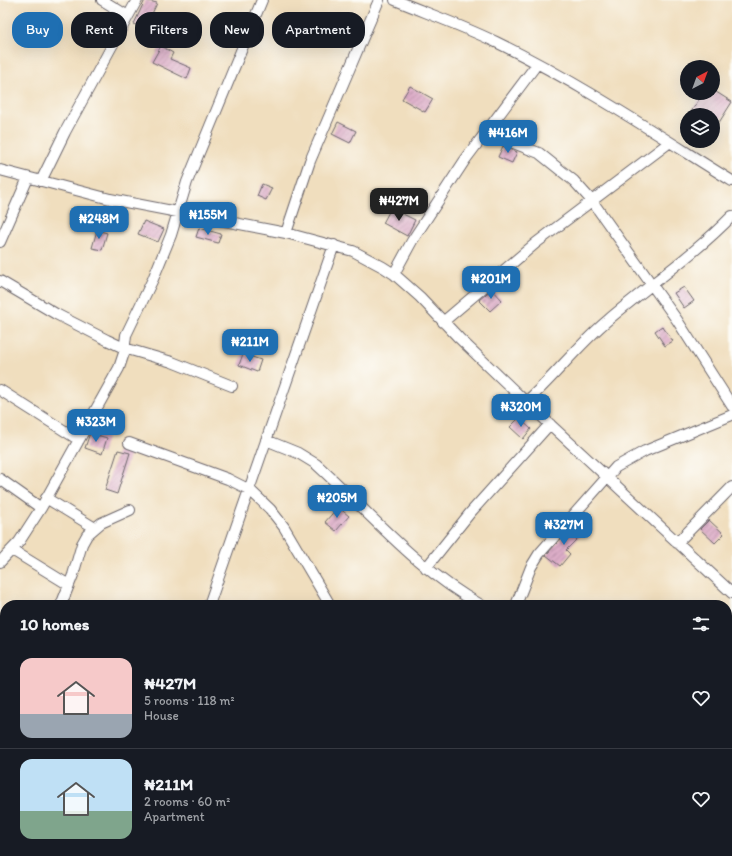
<!DOCTYPE html>
<meta charset="utf-8">
<style>
:root{--surface:#171b24;--page:#20242c;--text:#f1f3f6;--muted:#9ea1a6;--line:#363941;--accent:#1f6fb2}
body{margin:0;font-family:Itim,sans-serif;background:var(--page);color:var(--text);height:100vh;display:flex;flex-direction:column;font-size:15px;white-space:nowrap}
*{box-sizing:border-box;margin:0}
p{font-size:13px;color:var(--muted)}
.icon{flex:none;width:22px;height:22px;fill:none;stroke:currentColor;stroke-width:2;stroke-linecap:round;stroke-linejoin:round}
.map{position:relative;flex:1;overflow:hidden}
.sheet{position:absolute;left:0px;top:600px;width:732px;height:256px;display:flex;flex-direction:column;background:var(--surface);border-radius:16px 16px 0 0;box-shadow:0 4px 16px #0002}
.sheet>*{flex:none}
.hud{position:absolute;left:12px;top:12px;width:400px;height:36px;display:flex;gap:8px}
.needle{width:26px;rotate:41deg}
.fabs{position:absolute;left:680px;top:60px;display:grid;gap:8px}
.fabs a{display:grid;place-items:center;width:40px;height:40px;border-radius:50%;background:var(--surface);box-shadow:0 4px 16px #0002;font-size:20px}
.price{position:absolute;translate:-50% -34px;padding:0 9px;border-radius:8px;background:var(--accent);color:#fff;font-size:13px;line-height:26px;filter:drop-shadow(0 1px 2px #0008)}
.price::after{content:'';position:absolute;left:50%;top:24px;width:12px;height:9px;margin-left:-6px;background:inherit;clip-path:polygon(0 0,100% 0,50% 100%)}
.price.active{background:#222;color:#fff}
ul{padding:0;list-style:none}
li{display:flex;align-items:center;gap:12px;height:100px;padding:0 20px}
li+li{border-top:1px solid var(--line)}
li span{display:grid;place-items:center;flex:none;width:112px;height:80px;border-radius:12px;color:#555}
li>.icon{margin-inline-start:auto}
span .icon{width:48px;height:48px;fill:#fffc;stroke-width:1}
li b{font-size:17px}
h2{display:flex;justify-content:space-between;align-items:center;height:48px;padding:0 20px;font-size:17px}
.chip{padding:0 14px;border-radius:16px;background:var(--surface);box-shadow:0 4px 16px #0002;font-size:14px;line-height:36px}
.chip.active{background:var(--accent);color:#fff}
.map>svg:first-child{display:block}
</style>
<div class="map">
<svg width="732" height="856" viewBox="0 0 732 856">
<defs>
<pattern id="building-hatch" width="6" height="6" patternUnits="userSpaceOnUse"><rect width="6" height="6" fill="#ddadc8"/><path d="M-1 1l2-2M0 6l6-6M5 7l2-2" fill="none" stroke="#b38ca4"/></pattern>
</defs>
<rect width="100%" height="100%" fill="#fdfcf7"/>
<filter id="ink" filterUnits="userSpaceOnUse"><feTurbulence type="fractalNoise" baseFrequency=".025" numOctaves="2"/><feDisplacementMap in="SourceGraphic" scale="8" xChannelSelector="R" yChannelSelector="G"/><feConvolveMatrix kernelMatrix="1 2 1 2 8 2 1 2 1" color-interpolation-filters="sRGB"/></filter>
<filter id="wash" filterUnits="userSpaceOnUse"><feTurbulence type="fractalNoise" baseFrequency=".012" numOctaves="4" result="noise"/><feDisplacementMap in="SourceGraphic" scale="16" xChannelSelector="R" yChannelSelector="G"/><feGaussianBlur stdDeviation="0.9" result="paint"/><feColorMatrix in="noise" values="0 0 0 0 0 0 0 0 0 0 0 0 0 0 0 0 0 1.4 0 .05"/><feComposite in="paint" operator="in"/></filter>
<g filter="url(#wash)">
<rect width="100%" height="100%" fill="#f0debe"/>
<g id="blocks">
<path fill="url(#building-hatch)" d="M145,0L157,3L145,29L134,24Z
M232,14L245,20L238,34L225,28Z
M161,46L173,53L170,59L191,68L187,79L152,62Z
M410,86L433,99L425,112L402,99Z
M713,90L732,102L713,132V115H696L691,112L703,93H713Z
M338,122L356,131L350,143L332,134Z
M503,146L517,152L512,163L498,157Z
M262,184L272,188L266,200L257,196Z
M391,208L415,220L407,236L383,223Z
M144,221L164,229L158,242L138,234Z
M199,228L221,234L218,243L196,237Z
M97,230L107,233L102,250L92,248Z
M684,287L694,301L684,308L674,293Z
M492,289L502,300L490,311L479,300Z
M662,326L673,341L665,346L655,331Z
M243,354L261,360L257,372L239,365Z
M519,418L531,429L523,439L510,427Z
M90,433L107,438L102,454L85,448Z
M118,450L130,453L117,494L105,490Z
M338,507L349,516L336,531L325,522Z
M709,520L724,534L715,543L700,529Z
M574,524L583,533L566,550L570,554L560,566L546,555Z"/>
</g>
</g>
<g filter="url(#ink)">
<use href="#blocks" fill-opacity="0" stroke="#6a6469" stroke-width="1"/>
<g fill="none" stroke-linecap="round" stroke-linejoin="round">
<defs>
<path id="street" d="M102,0L128,16
M395,0C429,14 463,26 496,42C578,82 655,133 732,181
M485,132L539,153L574,181L592,201L677,320L732,406
M0,170L110,199L286,233L353,251L383,267L394,274L420,297L459,338L526,402L732,593
M41,181L65,132L137,0
M286,233L310,161L379,0
M0,242L28,178
M394,274L412,241L465,160L537,64
M0,281L56,314L107,340L124,348L172,362L232,386
M443,322L536,243L670,142
M0,390L79,440
M526,402C555,376 578,345 608,320C649,285 694,255 732,216
M266,440L298,453L316,464C369,512 417,570 481,605
M129,443L228,479L250,490L270,509L284,527L330,605
M0,479L41,508
M46,498L95,528
M677,543L732,487
M12,550L69,585
M0,562L19,542L41,508L119,368L124,353L126,335L153,279L171,235L187,182L262,0
M426,568L470,513L550,424
M61,605L73,575L82,544L87,535L101,523L130,510
M209,605L334,245
M516,605L531,567L539,554L616,467L645,451L732,415
M124,856L125,851
M254,856L260,851
M452,856L455,851"/>
<path id="secondary" d="M727,639L732,631
M600,856L602,851"/>
</defs>
<use href="#street" stroke="#6a6469" stroke-width="12"/>
<use href="#secondary" stroke="#6a6469" stroke-width="16"/>
<use href="#street" stroke="#fff" stroke-width="10"/>
<use href="#secondary" stroke="#fce5cf" stroke-width="14"/>
</g>
</g>
</svg>
<div class="fabs">
<a><svg class="needle" viewBox="-14 -14 28 28"><path d="M0-13l5 13h-10z" fill="#e53935"/><path d="M0 13l5-13h-10z" fill="#9ea1a6"/></svg></a>
<a><svg class="icon" aria-label="layers" viewBox="0 0 24 24"><path d="M12 4l9 5-9 5-9-5zM3 14l9 5 9-5"/></svg></a>
</div>
<b class="price" style="left:508px;top:154px">₦416M</b>
<b class="price active" style="left:399px;top:222px">₦427M</b>
<b class="price" style="left:208px;top:236px">₦155M</b>
<b class="price" style="left:99px;top:240px">₦248M</b>
<b class="price" style="left:491px;top:300px">₦201M</b>
<b class="price" style="left:250px;top:363px">₦211M</b>
<b class="price" style="left:521px;top:428px">₦320M</b>
<b class="price" style="left:96px;top:443px">₦323M</b>
<b class="price" style="left:337px;top:519px">₦205M</b>
<b class="price" style="left:564px;top:546px">₦327M</b>
<div class="hud">
<a class="chip active">Buy</a>
<a class="chip">Rent</a>
<a class="chip">Filters</a>
<a class="chip">New</a>
<a class="chip">Apartment</a>
</div>
<section class="sheet">
<h2>10 homes<svg class="icon" aria-label="filters" viewBox="0 0 24 24"><path d="M4 7h16M4 17h16"/><circle cx="9" cy="7" r="2"/><circle cx="15" cy="17" r="2"/></svg></h2>
<ul>
<li><span style="background:linear-gradient(#f6c9c9 70%,#9aa5b1 0)"><svg class="icon" aria-label="home" viewBox="0 0 24 24"><path d="M3 11l9-7 9 7M6 9v11h12V9"/></svg></span><div><b>₦427M</b><p>5 rooms · 118 m²</p><p>House</p></div><svg class="icon" aria-label="heart" viewBox="0 0 24 24"><path d="M12 20l-8-8c-3-5 5-10 8-4 3-6 11-1 8 4z"/></svg></li>
<li><span style="background:linear-gradient(#bfe0f5 65%,#7fa58c 0)"><svg class="icon" aria-label="home" viewBox="0 0 24 24"><path d="M3 11l9-7 9 7M6 9v11h12V9"/></svg></span><div><b>₦211M</b><p>2 rooms · 60 m²</p><p>Apartment</p></div><svg class="icon" aria-label="heart" viewBox="0 0 24 24"><path d="M12 20l-8-8c-3-5 5-10 8-4 3-6 11-1 8 4z"/></svg></li>
</ul>
</section>
</div>
